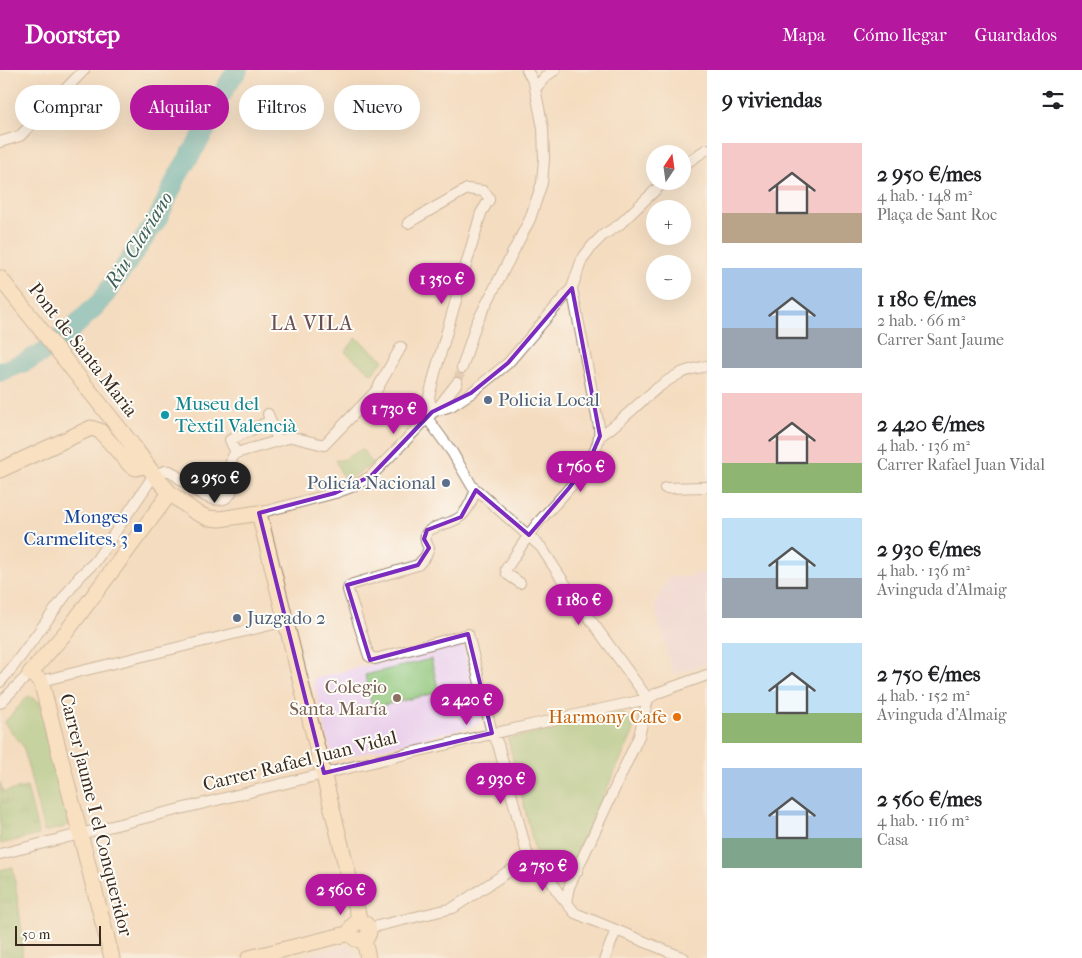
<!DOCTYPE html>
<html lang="es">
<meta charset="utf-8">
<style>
:root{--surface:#fff;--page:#f2f2f2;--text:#202124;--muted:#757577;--accent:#b5179e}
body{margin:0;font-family:"IM FELL French Canon",serif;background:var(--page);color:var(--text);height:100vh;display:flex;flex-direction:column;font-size:19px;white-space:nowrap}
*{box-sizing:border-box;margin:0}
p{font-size:16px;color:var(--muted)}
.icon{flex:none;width:28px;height:28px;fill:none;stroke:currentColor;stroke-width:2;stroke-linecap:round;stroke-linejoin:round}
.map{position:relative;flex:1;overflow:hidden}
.drawer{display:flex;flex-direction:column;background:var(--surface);width:375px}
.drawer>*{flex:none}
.top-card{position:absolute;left:15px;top:15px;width:475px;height:45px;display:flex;gap:10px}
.needle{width:32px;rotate:13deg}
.buttons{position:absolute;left:646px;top:75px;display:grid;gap:10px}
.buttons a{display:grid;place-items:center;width:45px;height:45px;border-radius:50%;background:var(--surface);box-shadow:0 5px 20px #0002;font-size:25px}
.scale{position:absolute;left:15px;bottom:12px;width:86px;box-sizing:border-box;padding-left:5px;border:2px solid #3b2a1e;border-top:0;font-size:14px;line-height:18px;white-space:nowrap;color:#3b2a1e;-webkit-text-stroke:4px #fdfcf7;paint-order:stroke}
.price{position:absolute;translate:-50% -42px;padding:0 11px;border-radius:18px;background:var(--accent);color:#fff;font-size:16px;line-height:32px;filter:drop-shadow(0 1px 2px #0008)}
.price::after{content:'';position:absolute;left:50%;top:30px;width:15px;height:11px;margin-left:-8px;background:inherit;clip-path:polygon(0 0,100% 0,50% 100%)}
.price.selected{background:#222;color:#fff}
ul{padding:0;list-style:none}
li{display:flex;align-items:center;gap:15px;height:125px;padding:0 15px}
li span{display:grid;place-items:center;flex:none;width:140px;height:100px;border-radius:0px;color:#555}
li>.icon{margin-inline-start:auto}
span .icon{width:60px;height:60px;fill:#fffc;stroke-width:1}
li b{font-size:21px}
h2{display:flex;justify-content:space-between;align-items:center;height:60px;padding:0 15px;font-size:21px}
.tag{padding:0 18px;border-radius:22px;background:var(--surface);box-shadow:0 5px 20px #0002;font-size:18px;line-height:45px}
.tag.selected{background:var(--accent);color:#fff}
header{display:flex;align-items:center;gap:30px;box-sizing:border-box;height:70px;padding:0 25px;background:var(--accent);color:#fff}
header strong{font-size:24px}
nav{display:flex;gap:28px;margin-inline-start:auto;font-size:18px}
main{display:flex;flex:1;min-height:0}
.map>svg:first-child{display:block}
</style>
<header>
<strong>Doorstep</strong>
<nav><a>Mapa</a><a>Cómo llegar</a><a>Guardados</a></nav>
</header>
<main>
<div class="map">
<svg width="707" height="888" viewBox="0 0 707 888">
<defs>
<pattern id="grass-tufts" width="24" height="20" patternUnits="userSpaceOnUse" patternTransform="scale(1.25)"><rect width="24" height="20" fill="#8ec578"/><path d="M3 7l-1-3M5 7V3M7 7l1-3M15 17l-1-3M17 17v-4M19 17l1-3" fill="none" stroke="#75a062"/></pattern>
</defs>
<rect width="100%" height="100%" fill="#fdfcf7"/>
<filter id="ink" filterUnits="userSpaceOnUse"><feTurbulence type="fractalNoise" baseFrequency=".02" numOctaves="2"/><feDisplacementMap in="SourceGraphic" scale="10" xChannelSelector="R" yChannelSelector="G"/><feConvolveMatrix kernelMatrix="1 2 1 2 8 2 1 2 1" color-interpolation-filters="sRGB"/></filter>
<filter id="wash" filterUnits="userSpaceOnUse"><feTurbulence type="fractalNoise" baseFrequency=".0096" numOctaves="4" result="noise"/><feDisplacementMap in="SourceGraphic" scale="20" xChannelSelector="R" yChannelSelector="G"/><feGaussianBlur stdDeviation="1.12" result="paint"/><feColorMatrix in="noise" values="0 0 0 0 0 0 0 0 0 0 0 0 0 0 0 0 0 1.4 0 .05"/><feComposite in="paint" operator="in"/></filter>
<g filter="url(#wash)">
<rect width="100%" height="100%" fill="#f4dcc0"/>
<path fill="#ebd1eb" d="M707,501V593L673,605L654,535L670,506L686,508Z
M462,571L481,648L477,655L339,689L332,686L313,609Z
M347,875L355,879L357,888H294Z"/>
<path fill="url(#grass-tufts)" stroke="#64784b" d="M0,712L3,722L27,717L39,765L0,774Z
M13,797L23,868L22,888H0V800Z"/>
<path fill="#8ec578" stroke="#64784b" d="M356,268L384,290L372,304L345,282Z
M362,379L373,394L345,411L335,390H342Z
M431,589L439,622L372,638L365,605Z
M28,626L40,632L70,753L62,758L44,762L23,676L4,653Z
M622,643L632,650L633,663L573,791L566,793L535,781L508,669Z"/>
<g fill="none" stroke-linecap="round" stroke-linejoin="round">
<path stroke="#40b0ba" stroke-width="20" d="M0,302L25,292L42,283L73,258L101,231L158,148L178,105L210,53L217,32L231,9L238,0"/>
</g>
</g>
<g filter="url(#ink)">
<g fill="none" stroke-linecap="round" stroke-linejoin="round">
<path stroke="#cfb8a0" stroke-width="10" stroke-dasharray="10 5" stroke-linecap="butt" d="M457,313L462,298"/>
<defs>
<path id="street" d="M535,19L546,6L555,0
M0,72L20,66L84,0
M682,96L707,79
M408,153L467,119L483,121L489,127V130L481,143L435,303L429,327L432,342
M462,298L476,254L530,149L542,113L544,89L543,58L534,13L527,0
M432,342L451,336L471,323L508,293L572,218L582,189L592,176L603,165L619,155L665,111
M268,344L278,371
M427,348L452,382L472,416L541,477L569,520L648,629
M270,351L230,370L236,383L292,367L324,375L376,321L401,277
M600,366C629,347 649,319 681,303C689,299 698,298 707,296
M665,418L707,417
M476,420C472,429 468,441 460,447C447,458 415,454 429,478L426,486L418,495L353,514L349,516L348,520L369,586L375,589L468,564L492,663L498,674L527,783C536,799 560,804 577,802
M259,443L335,423L354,416L371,406L439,336L457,313
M520,513L507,504L506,499C516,484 526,468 537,454C556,431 604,389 599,357L572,218
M41,611L286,551
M0,612L12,598L79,507L95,492L154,405L165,401H170C183,410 216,444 231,423C233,411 226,391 236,383
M0,633L30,603
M0,784C215,730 431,676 648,629L657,623L707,605
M543,796L557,821L575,843L684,888
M566,832L569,817L639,666L648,629
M369,858L453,838L506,803L519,796L533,793
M605,888L616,860"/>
<path id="secondary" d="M0,208L134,377L154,405L170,423L195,442L208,448L220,449L259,443L360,852
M0,400L91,358L100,361L130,395L136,398L147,395
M351 861a9 9 0 1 1 18 0a9 9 0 1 1-18 0Z
M364,870L368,888
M112,888L41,611L30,603L67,561L170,423
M249,888L351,863"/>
</defs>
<use href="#street" stroke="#98836f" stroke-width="12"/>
<use href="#secondary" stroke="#98836f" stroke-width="17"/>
<use href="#street" stroke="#fff" stroke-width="10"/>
<use href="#secondary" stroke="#fce5c4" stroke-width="15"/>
</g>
</g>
<path d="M0 0H707V888H0ZM572,218L600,366L590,389L569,418L529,465L476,420L461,447L427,460L424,469L429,478L418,495L347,515L370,590L468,564L492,663L324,703L259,443L335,423L371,406L432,342L471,323L508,293Z" fill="#f4dcc0" fill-opacity=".55" fill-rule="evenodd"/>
<path fill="none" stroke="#7b2cbf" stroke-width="4" stroke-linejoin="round" d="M572,218L600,366L590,389L569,418L529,465L476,420L461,447L427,460L424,469L429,478L418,495L347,515L370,590L468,564L492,663L324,703L259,443L335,423L371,406L432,342L471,323L508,293Z"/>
<g fill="#5c6f8a" stroke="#fdfcf7" stroke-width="2">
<circle cx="488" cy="330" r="5"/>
<circle cx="446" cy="413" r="5"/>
<circle cx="237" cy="548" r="5"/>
</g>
<circle fill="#0f9aa8" stroke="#fdfcf7" stroke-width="2" cx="165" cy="345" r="5"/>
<rect fill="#1a4fb4" stroke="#fdfcf7" stroke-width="2" x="133" y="453" width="10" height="10" rx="2.5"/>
<circle fill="#8d6e63" stroke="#fdfcf7" stroke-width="2" cx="397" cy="628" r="5"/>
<circle fill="#e8710a" stroke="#fdfcf7" stroke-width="2" cx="677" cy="647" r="5"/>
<g text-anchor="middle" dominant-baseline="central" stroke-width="4" stroke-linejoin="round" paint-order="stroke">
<g font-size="19" fill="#3b2a1e" stroke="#fdfcf7">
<text transform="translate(83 280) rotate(52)">Pont de Santa Maria</text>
<text transform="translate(300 691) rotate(-14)">Carrer Rafael Juan Vidal</text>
<text transform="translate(96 745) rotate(76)">Carrer Jaume I el Conqueridor</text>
</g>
<g font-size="19" fill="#4e5e75" stroke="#fdfcf7" text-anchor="start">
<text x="498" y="330">Policia Local</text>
<text x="436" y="413" text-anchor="end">Policía Nacional</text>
<text x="247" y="548">Juzgado 2</text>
</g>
<g font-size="19" fill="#0d838f" stroke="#fdfcf7" text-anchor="start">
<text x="175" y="334">Museu del<tspan x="175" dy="22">Tèxtil Valencià</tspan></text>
</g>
<g font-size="19" fill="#164399" stroke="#fdfcf7" text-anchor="end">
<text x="128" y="447">Monges<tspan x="128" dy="22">Carmelites, 3</tspan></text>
</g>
<g font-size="19" fill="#785e54" stroke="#fdfcf7" text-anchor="end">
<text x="387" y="617">Colegio<tspan x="387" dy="22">Santa María</tspan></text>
</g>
<g font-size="19" fill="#c56008" stroke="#fdfcf7" text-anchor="end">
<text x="667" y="647">Harmony Cafe</text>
</g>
<g font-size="20" font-style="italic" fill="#3d605c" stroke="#fdfcf7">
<text transform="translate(139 170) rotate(-58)">Riu Clariano</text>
</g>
<g font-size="20" letter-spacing="1" fill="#6a4f54" stroke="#fdfcf7">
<text x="312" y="253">LA VILA</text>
</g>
</g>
</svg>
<div class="buttons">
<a><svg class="needle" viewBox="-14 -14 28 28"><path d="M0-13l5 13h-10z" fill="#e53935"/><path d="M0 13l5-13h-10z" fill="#757577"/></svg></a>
<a>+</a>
<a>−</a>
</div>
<div class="scale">50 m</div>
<b class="price" style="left:442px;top:235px">1 350 €</b>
<b class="price" style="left:394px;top:365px">1 730 €</b>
<b class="price" style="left:581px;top:423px">1 760 €</b>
<b class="price selected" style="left:215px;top:434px">2 950 €</b>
<b class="price" style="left:579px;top:556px">1 180 €</b>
<b class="price" style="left:467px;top:656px">2 420 €</b>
<b class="price" style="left:501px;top:735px">2 930 €</b>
<b class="price" style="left:543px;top:822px">2 750 €</b>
<b class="price" style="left:341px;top:846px">2 560 €</b>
<div class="top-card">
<a class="tag">Comprar</a>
<a class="tag selected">Alquilar</a>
<a class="tag">Filtros</a>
<a class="tag">Nuevo</a>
</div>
</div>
<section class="drawer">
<h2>9 viviendas<svg class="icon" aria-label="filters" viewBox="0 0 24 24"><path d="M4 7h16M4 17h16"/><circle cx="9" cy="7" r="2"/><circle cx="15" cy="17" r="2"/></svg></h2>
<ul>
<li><span style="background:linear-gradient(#f6c9c9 70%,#b9a48a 0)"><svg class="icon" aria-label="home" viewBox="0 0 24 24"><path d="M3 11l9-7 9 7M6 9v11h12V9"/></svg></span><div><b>2 950 €/mes</b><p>4 hab. · 148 m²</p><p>Plaça de Sant Roc</p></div></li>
<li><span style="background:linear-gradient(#a9c7e8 60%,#9aa5b1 0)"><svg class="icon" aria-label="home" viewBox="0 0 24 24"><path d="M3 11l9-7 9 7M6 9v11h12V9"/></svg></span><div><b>1 180 €/mes</b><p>2 hab. · 66 m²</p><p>Carrer Sant Jaume</p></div></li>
<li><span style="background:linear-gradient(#f6c9c9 70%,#8fb573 0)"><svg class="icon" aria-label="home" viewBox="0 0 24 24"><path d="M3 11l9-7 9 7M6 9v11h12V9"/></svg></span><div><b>2 420 €/mes</b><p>4 hab. · 136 m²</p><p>Carrer Rafael Juan Vidal</p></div></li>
<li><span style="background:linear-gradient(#bfe0f5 60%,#9aa5b1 0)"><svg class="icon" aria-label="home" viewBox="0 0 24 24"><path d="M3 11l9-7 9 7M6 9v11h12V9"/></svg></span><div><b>2 930 €/mes</b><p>4 hab. · 136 m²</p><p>Avinguda d'Almaig</p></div></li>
<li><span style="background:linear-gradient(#bfe0f5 70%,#8fb573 0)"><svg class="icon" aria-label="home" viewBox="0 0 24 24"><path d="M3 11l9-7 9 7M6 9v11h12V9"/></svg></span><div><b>2 750 €/mes</b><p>4 hab. · 152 m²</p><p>Avinguda d'Almaig</p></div></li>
<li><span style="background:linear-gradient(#a9c7e8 70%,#7fa58c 0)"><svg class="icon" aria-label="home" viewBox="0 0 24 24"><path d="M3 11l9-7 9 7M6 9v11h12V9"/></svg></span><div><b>2 560 €/mes</b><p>4 hab. · 116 m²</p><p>Casa</p></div></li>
</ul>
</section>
</main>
